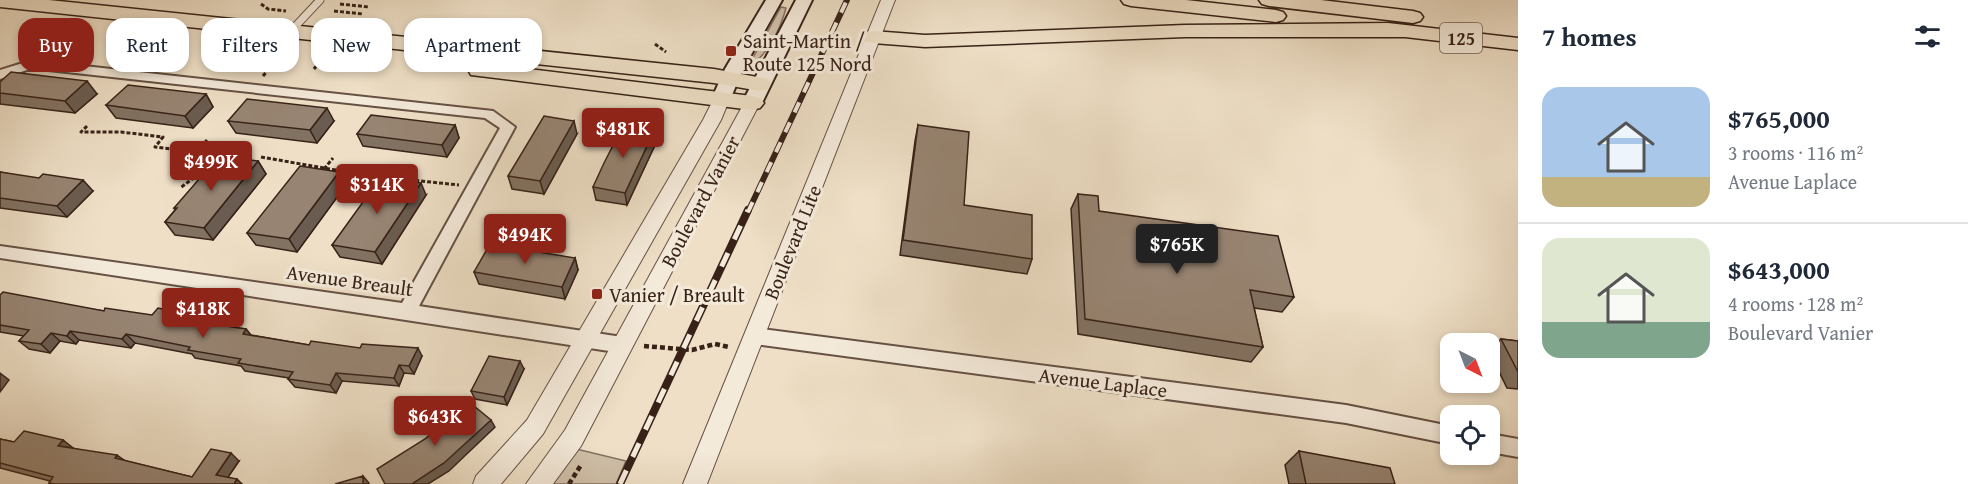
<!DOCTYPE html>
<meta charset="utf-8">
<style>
:root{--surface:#fff;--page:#f6f6f7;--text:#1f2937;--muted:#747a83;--line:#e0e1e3;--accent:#8f2418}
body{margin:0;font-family:"Gentium Book Plus",serif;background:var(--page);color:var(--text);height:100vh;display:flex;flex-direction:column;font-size:22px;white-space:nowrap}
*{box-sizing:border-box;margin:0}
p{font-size:20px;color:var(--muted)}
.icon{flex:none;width:33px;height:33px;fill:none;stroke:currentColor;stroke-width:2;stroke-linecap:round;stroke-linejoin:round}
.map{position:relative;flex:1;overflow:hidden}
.panel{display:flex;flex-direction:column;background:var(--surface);width:450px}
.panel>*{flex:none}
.top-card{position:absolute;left:18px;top:18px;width:570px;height:54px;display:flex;gap:12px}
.needle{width:39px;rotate:138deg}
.fabs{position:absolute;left:1440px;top:333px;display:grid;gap:12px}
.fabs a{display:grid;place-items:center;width:60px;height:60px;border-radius:12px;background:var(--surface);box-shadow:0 3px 9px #0003;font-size:30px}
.price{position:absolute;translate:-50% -51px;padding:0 14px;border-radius:6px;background:var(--accent);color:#fff;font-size:20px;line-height:39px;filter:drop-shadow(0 2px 3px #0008)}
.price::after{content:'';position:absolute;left:50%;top:36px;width:18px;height:14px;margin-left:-9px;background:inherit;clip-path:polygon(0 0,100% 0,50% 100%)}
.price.active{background:#222;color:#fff}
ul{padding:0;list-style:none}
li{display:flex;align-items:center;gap:18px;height:150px;padding:0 24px}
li+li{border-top:2px solid var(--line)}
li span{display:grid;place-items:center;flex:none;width:168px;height:120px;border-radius:18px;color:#555}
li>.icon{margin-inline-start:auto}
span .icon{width:72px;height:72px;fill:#fffc;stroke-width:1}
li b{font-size:26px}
h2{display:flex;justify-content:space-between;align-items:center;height:72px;padding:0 24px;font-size:26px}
.pill{padding:0 21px;border-radius:18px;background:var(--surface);box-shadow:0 3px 9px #0003;font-size:21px;line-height:54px}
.pill.active{background:var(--accent);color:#fff}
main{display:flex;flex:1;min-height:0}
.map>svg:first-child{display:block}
</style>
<main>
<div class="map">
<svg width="1518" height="484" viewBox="0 0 1518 484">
<rect width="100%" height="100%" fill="#eedfc6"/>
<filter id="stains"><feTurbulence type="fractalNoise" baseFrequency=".00333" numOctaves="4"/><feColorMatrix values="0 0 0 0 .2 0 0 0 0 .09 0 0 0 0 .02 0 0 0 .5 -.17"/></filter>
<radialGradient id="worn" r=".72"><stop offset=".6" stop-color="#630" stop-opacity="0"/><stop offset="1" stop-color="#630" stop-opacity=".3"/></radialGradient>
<path fill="#cfbfa8" stroke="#847060" stroke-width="1.5" d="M781,7L786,8C781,27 767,58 749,65Z
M568,447L626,461L616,484H538Z"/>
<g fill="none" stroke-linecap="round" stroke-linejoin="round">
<defs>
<path id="service" d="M276,47L320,0"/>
<path id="minor" d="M26,62H48L493,111L515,127L419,306L622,337L628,340L631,345L628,350L622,353L0,258V246L402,303L500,128L485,118L48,70H27L0,79V70Z
M755,328L1346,405L1450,426V444L1346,423L755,344L749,341L746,336L749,331Z
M1490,434L1518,439V457L1490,452Z"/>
<path id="tertiary" d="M881,0H895L707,484H683Z
M722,93L730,98L721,120L543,434L501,484H473L476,476L527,420L703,120L716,94Z
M752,98L760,103L581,446L553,484H526L565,430L744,103Z"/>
<path id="secondary" d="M766,0H782L743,69L729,102H715L712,98L725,69Z
M796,0H812L762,103L759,107H745L742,103Z"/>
<path id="trunk" d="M0,0H49L714,69L768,79L771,84L768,89L760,91L714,83L0,7Z
M1121,0H1186L1276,10L1283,12L1286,16L1283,20L1276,22L1131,6L1124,4Z
M1259,0H1321L1413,11L1420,13L1423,17L1420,21L1413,23L1269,6L1262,4Z
M1388,23L1518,38V50L1405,37H1185L925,47L873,43L865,42L862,37L865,32L873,31L925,35L1185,25Z
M479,63L752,96L760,98L764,103L760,108L752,110L471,75L468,70L471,65Z"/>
</defs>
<use href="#service" stroke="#665144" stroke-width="9"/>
<use href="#minor" stroke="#665144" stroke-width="4"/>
<use href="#tertiary" stroke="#665144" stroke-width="2"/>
<use href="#secondary" stroke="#382218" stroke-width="4"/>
<use href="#trunk" stroke="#382218" stroke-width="3"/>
<path stroke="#382218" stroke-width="3" stroke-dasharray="4 2" stroke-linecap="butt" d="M261,4L268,9L286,11
M340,4L369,7
M334,11L363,14
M655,44L666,52
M285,66L289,62
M314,69L317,65
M263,76L273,64
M87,126L81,132H121L163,137L155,147L213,154L195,177L180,188
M198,152L207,140
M261,157L364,175L459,185
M324,169L333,158"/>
<path stroke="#382218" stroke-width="4.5" stroke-dasharray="5 3" stroke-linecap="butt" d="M644,346L692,350L715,344L729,347
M569,484L581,465"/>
<use href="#service" stroke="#f4eada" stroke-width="7"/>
<use href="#minor" fill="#f4eada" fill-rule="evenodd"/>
<use href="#tertiary" fill="#f4eada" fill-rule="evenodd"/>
<use href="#secondary" fill="#f4eada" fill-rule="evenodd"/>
<use href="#trunk" fill="#eedfc6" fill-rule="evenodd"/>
<defs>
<path id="rail-far1" d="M748,212L847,0"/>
<path id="rail" d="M620,484L748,210"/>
</defs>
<use href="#rail-far1" stroke="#382218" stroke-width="6"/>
<use href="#rail" stroke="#382218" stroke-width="8"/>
<use href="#rail-far1" stroke="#f4eada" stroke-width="4" stroke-dasharray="11" stroke-linecap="butt"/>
<use href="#rail" stroke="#f4eada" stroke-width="5" stroke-dasharray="15" stroke-linecap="butt"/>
</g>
<path fill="#827262" stroke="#382218" stroke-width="1.5" d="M0,82L97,94L75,113L0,104Z
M206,94L213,107L193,128L116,118L106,105Z
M228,121H334L317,143L236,133Z
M455,125L459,138L447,157L363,146L357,134Z
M918,125L964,205L1032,259L1027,274L900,255L915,141Z
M654,131L656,143L627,205L596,200L593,187Z
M577,134L544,194L512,189L508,176Z
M258,161L266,174L213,240L175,235L165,222L175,210L174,208Z
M0,172L93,191L67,217L0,208Z
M346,185L297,252L256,245L247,233Z
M1078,194L1099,211L1294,297L1282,312L1254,308L1263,347L1251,362L1078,334L1071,209Z
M426,195L382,264L340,257L332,245Z
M575,258L578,270L565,299L479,284L474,272Z
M0,295L104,311L203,323L246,329L251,335L309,345L422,356L414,374L404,373L399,386L342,381L336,393L295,387L288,379L289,378L245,371L241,366L195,358L192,354L135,343L131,348L79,340L76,344L60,341L50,353L29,349L19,341L24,336L0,332Z
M1501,339L1518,341V389L1507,388L1490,353V349Z
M524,369L507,405L475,399L471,391Z
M0,439L14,442L63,440L72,448L192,477L239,461L228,477L242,484H50L49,483L50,481L0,468Z
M1299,451L1395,484H1289L1285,465Z"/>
<path fill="#6a5c50" stroke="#382218" stroke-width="1.5" d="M87,81L97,94L75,113L65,101Z
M206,94L213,107L193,128L185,116Z
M327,108L334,121L317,143L310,130Z
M574,121L577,134L544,194L540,181Z
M455,125L459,138L447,157L442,145Z
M654,131L656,143L627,205L625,193Z
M258,161L266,174L213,240L204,228Z
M339,172L346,185L297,252L289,239Z
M83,180L93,191L67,217L57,206Z
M421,183L426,195L382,264L375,252Z
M575,258L578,270L565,299L562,287Z
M197,316L204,324L192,321Z
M246,329L253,338L243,334Z
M70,331L79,340L76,344L67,336Z
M51,333L60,341L50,353L41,344Z
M126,334L135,343L131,348L122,339Z
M418,348L422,356L414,374L409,366Z
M520,361L524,369L507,405L504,397Z
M399,365L404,373L399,386L394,378Z
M0,373L9,380L0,392Z
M336,373L342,381L336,393L330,385Z
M491,420L495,427L449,471L428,484H412Z
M63,440L73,448L58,446Z
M231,453L239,461L224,483L216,475Z
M117,455L127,462L115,458Z
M363,476L369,483V484H363Z
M237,479L242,484H234Z"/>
<path fill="#978472" stroke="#382218" stroke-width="1.5" d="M11,72L87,81L65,101L0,93V82Z
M128,85L206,94L185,116L106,105Z
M247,99L327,108L310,130L228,121Z
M371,115L455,125L442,145L357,134Z
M544,116L574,121L540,181L508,176Z
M918,125L969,132L964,205L1032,215V259L903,240Z
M623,126L654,131L625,193L593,187L604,163Z
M219,156L258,161L204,228L165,222L177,208H174Z
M300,166L339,172L289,239L247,233Z
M0,172L39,178L43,174L83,180L57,206L0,198Z
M381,177L421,183L375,252L332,245Z
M1078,194L1098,196L1099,211L1278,236L1294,297L1250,290L1263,347L1085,319Z
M490,244L575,258L562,287L474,272Z
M3,292L104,311L105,308L152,315L158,308L197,316L192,321L246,329L243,334L309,345L311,341L360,348L362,344L418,348L409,366L399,365L394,378L336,373L330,385L288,379L293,372L238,363L241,359L188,350L190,347L126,334L122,339L70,331L67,336L51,333L41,344L19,341L29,330L0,325V295Z
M1501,339L1518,341V372Z
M489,356L520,361L504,397L471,391Z
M468,401L491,420L444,463L412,484H385L377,469L425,439Z
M24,431L63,440L58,446L117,455L115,458L192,477L211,449L231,453L216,475L237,479L234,484H54L49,483L53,477L0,463V439L14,442Z
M1299,451L1390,468L1395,484H1306Z
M363,476V484H335Z"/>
<g fill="#8f2418" stroke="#f4eada" stroke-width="2">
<rect x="725" y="45" width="12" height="12" rx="3"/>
<rect x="591" y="288" width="12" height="12" rx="3"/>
</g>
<g text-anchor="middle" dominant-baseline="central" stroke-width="6" stroke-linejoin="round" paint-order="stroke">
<rect fill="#f4eada" stroke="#705e52" stroke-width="1.5" x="1440" y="23" width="42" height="30" rx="4.5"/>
<g font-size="18" font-weight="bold" fill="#382218">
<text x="1461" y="38">125</text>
</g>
<g font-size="20" fill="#382218" stroke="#f4eada" text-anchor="start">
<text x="743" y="40">Saint-Martin /<tspan x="743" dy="23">Route 125 Nord</tspan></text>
<text x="609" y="294">Vanier / Breault</text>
</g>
<g font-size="20" fill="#382218" stroke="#f4eada">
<text transform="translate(700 201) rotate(-62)">Boulevard Vanier</text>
<text transform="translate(792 242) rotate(-68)">Boulevard Lite</text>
<text transform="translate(350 280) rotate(8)">Avenue Breault</text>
<text transform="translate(1103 382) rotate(7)">Avenue Laplace</text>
</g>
</g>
<rect width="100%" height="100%" filter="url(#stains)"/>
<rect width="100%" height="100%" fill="url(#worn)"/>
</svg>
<div class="fabs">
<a><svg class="needle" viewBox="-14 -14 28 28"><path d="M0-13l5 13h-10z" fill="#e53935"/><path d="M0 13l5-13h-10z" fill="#747a83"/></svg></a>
<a><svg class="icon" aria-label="locate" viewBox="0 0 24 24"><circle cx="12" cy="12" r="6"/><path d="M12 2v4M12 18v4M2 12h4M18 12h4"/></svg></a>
</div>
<b class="price" style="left:623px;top:159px">$481K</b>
<b class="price" style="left:211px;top:192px">$499K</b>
<b class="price" style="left:377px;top:215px">$314K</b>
<b class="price" style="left:525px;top:265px">$494K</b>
<b class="price active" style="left:1177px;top:275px">$765K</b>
<b class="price" style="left:203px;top:339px">$418K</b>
<b class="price" style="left:435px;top:447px">$643K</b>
<div class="top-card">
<a class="pill active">Buy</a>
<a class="pill">Rent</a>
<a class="pill">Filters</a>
<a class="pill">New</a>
<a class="pill">Apartment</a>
</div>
</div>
<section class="panel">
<h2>7 homes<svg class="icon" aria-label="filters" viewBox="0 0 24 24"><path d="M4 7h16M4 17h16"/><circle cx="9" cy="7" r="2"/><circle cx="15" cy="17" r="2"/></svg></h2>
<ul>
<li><span style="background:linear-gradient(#a9c7e8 75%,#c2b280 0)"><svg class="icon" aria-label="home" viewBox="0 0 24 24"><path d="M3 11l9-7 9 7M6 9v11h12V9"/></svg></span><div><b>$765,000</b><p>3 rooms · 116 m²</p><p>Avenue Laplace</p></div></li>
<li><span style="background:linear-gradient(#dfe7d0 70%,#7fa58c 0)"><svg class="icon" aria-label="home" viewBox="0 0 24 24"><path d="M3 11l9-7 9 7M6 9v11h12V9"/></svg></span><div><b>$643,000</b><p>4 rooms · 128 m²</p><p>Boulevard Vanier</p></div></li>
</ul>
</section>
</main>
